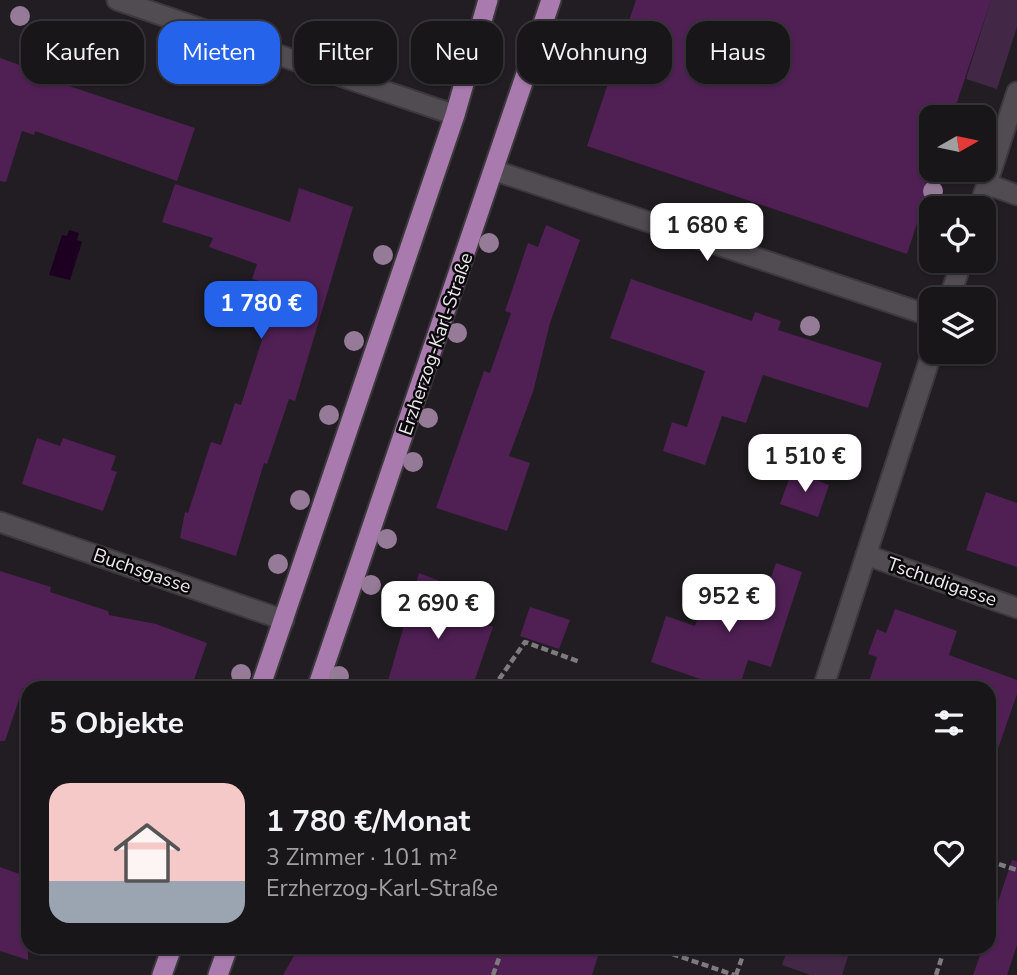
<!DOCTYPE html>
<html lang="de">
<meta charset="utf-8">
<style>
:root{--surface:#19161a;--page:#221f23;--text:#f1f3f6;--muted:#9f9fa2;--line:#373539;--accent:#2563eb}
body{margin:0;font-family:"Nunito Sans",sans-serif;background:var(--page);color:var(--text);height:100vh;display:flex;flex-direction:column;font-size:26px;white-space:nowrap}
*{box-sizing:border-box;margin:0}
p{font-size:23px;color:var(--muted)}
.icon{flex:none;width:38px;height:38px;fill:none;stroke:currentColor;stroke-width:2;stroke-linecap:round;stroke-linejoin:round}
.map{position:relative;flex:1;overflow:hidden}
.side{position:absolute;left:21px;top:681px;width:975px;height:273px;display:flex;flex-direction:column;background:var(--surface);border-radius:21px;box-shadow:0 2px 5px #0004,0 0 0 2px var(--line)}
.side>*{flex:none}
.hud{position:absolute;left:21px;top:21px;width:976px;height:63px;display:flex;gap:14px}
.needle{width:46px;rotate:81deg}
.tools{position:absolute;left:919px;top:105px;display:grid;gap:14px}
.tools a{display:grid;place-items:center;width:77px;height:77px;border-radius:14px;background:var(--surface);box-shadow:0 2px 5px #0004,0 0 0 2px var(--line);font-size:35px}
.price{position:absolute;translate:-50% -60px;padding:0 16px;border-radius:14px;background:#fff;color:#222;font-size:23px;line-height:46px;filter:drop-shadow(0 2px 4px #0008)}
.price::after{content:'';position:absolute;left:50%;top:42px;width:21px;height:16px;margin-left:-10px;background:inherit;clip-path:polygon(0 0,100% 0,50% 100%)}
.price.on{background:var(--accent);color:#fff}
ul{padding:0;list-style:none}
li{display:flex;align-items:center;gap:21px;height:175px;padding:0 28px}
li span{display:grid;place-items:center;flex:none;width:196px;height:140px;border-radius:21px;color:#555}
li>.icon{margin-inline-start:auto}
span .icon{width:84px;height:84px;fill:#fffc;stroke-width:1}
li b{font-size:30px}
h2{display:flex;justify-content:space-between;align-items:center;height:84px;padding:0 28px;font-size:30px}
.tag{padding:0 24px;border-radius:21px;background:var(--surface);box-shadow:0 2px 5px #0004,0 0 0 2px var(--line);font-size:24px;line-height:63px}
.tag.on{background:var(--accent);color:#fff}
.map>svg:first-child{display:block}
</style>
<div class="map">
<svg width="1017" height="975" viewBox="0 0 1017 975">
<rect width="100%" height="100%" fill="#211d22"/>
<path fill="#432746" d="M991,0H1017V27L997,89L966,79Z
M788,947H851L842,975H811L782,965Z"/>
<path fill="#1d0021" d="M69,230L79,233L77,240L82,242L70,280L49,275L62,235L67,236Z"/>
<path fill="#502055" d="M636,0H991L952,117H931V181L907,254L587,146Z
M0,58L53,77L51,80L195,128L177,181L35,131L34,135L22,131L6,182L0,181Z
M175,184L290,222L299,188L353,207L295,401L289,399L267,464L264,463L236,556L180,538L185,512L188,513L211,442L221,445L235,403L241,405L272,309L261,306L269,284L252,279L257,264L209,247L213,238L162,222Z
M546,225L580,240L550,323L533,392L509,456L530,463L507,531L436,508L484,371L490,373L511,313L505,311L528,243L538,247Z
M631,279L752,321L755,312L781,321L778,330L882,363L868,408L763,375L746,423L722,416L705,465L663,451L672,422L687,427L705,371L610,338Z
M37,438L60,446L63,438L116,456L111,470L117,472L103,511L22,484Z
M792,471L829,485L818,517L780,504Z
M986,492L1017,503V567L966,550Z
M776,563L802,572L771,667L748,660L739,688H726L651,662L666,616L695,626L707,591L760,610Z
M0,571L51,587L50,592L108,611L109,615L156,624L207,643L191,688H23L5,741H0Z
M419,573L463,590L455,613L493,627L472,688H386Z
M530,607L570,620L559,649L520,636Z
M895,609L957,631L949,655L1017,680V694L993,763L989,762V688H867L877,657L868,654L877,629L886,633Z
M1012,860L1017,861V945L1007,975H973L983,947H989V929Z
M0,867L28,877V960L0,951Z
M299,947H601L592,975H283Z"/>
<g fill="none" stroke-linecap="round" stroke-linejoin="round">
<defs>
<path id="minor" d="M117,0L455,115
M496,171L931,316
M987,184L1017,195
M979,208L1017,92
M949,299L962,261
M0,522L284,620
M866,555L1017,608
M823,688L932,352"/>
<path id="primary" d="M260,688L455,115L488,0
M317,688L551,0
M162,975L172,947
M218,975L228,947"/>
</defs>
<use href="#minor" stroke="#3c393c" stroke-width="23"/>
<use href="#primary" stroke="#3c393c" stroke-width="23"/>
<path stroke="#7e7b7f" stroke-width="4.5" stroke-dasharray="7 3.5" stroke-linecap="butt" d="M493,688L525,642L580,662
M989,820L994,803
M989,861L1017,870
M652,947L734,975
M493,975L503,947
M736,975L746,947
M936,975L945,947"/>
<use href="#minor" stroke="#514c52" stroke-width="19"/>
<use href="#primary" stroke="#a97aae" stroke-width="19"/>
</g>
<g fill="#967b98">
<circle cx="20" cy="16" r="10"/>
<circle cx="56" cy="31" r="10"/>
<circle cx="101" cy="56" r="10"/>
<circle cx="444" cy="61" r="10"/>
<circle cx="933" cy="191" r="10"/>
<circle cx="489" cy="243" r="10"/>
<circle cx="383" cy="255" r="10"/>
<circle cx="810" cy="326" r="10"/>
<circle cx="457" cy="333" r="10"/>
<circle cx="354" cy="341" r="10"/>
<circle cx="329" cy="415" r="10"/>
<circle cx="428" cy="418" r="10"/>
<circle cx="413" cy="462" r="10"/>
<circle cx="300" cy="500" r="10"/>
<circle cx="387" cy="539" r="10"/>
<circle cx="278" cy="564" r="10"/>
<circle cx="371" cy="585" r="10"/>
<circle cx="241" cy="674" r="10"/>
<circle cx="339" cy="676" r="10"/>
</g>
<g text-anchor="middle" dominant-baseline="central" stroke-width="5" stroke-linejoin="round" paint-order="stroke">
<g font-size="19" fill="#ece9ec" stroke="#0a080a">
<text transform="translate(436 344) rotate(-71)">Erzherzog-Karl-Straße</text>
<text transform="translate(142 571) rotate(19)">Buchsgasse</text>
<text transform="translate(942 582) rotate(19)">Tschudigasse</text>
</g>
</g>
</svg>
<div class="tools">
<a><svg class="needle" viewBox="-14 -14 28 28"><path d="M0-13l5 13h-10z" fill="#e53935"/><path d="M0 13l5-13h-10z" fill="#9f9fa2"/></svg></a>
<a><svg class="icon" aria-label="locate" viewBox="0 0 24 24"><circle cx="12" cy="12" r="6"/><path d="M12 2v4M12 18v4M2 12h4M18 12h4"/></svg></a>
<a><svg class="icon" aria-label="layers" viewBox="0 0 24 24"><path d="M12 4l9 5-9 5-9-5zM3 14l9 5 9-5"/></svg></a>
</div>
<b class="price" style="left:707px;top:263px">1 680 €</b>
<b class="price on" style="left:261px;top:341px">1 780 €</b>
<b class="price" style="left:805px;top:494px">1 510 €</b>
<b class="price" style="left:729px;top:634px">952 €</b>
<b class="price" style="left:438px;top:641px">2 690 €</b>
<div class="hud">
<a class="tag">Kaufen</a>
<a class="tag on">Mieten</a>
<a class="tag">Filter</a>
<a class="tag">Neu</a>
<a class="tag">Wohnung</a>
<a class="tag">Haus</a>
</div>
<section class="side">
<h2>5 Objekte<svg class="icon" aria-label="filters" viewBox="0 0 24 24"><path d="M4 7h16M4 17h16"/><circle cx="9" cy="7" r="2"/><circle cx="15" cy="17" r="2"/></svg></h2>
<ul>
<li><span style="background:linear-gradient(#f6c9c9 70%,#9aa5b1 0)"><svg class="icon" aria-label="home" viewBox="0 0 24 24"><path d="M3 11l9-7 9 7M6 9v11h12V9"/></svg></span><div><b>1 780 €/Monat</b><p>3 Zimmer · 101 m²</p><p>Erzherzog-Karl-Straße</p></div><svg class="icon" aria-label="heart" viewBox="0 0 24 24"><path d="M12 20l-8-8c-3-5 5-10 8-4 3-6 11-1 8 4z"/></svg></li>
</ul>
</section>
</div>
